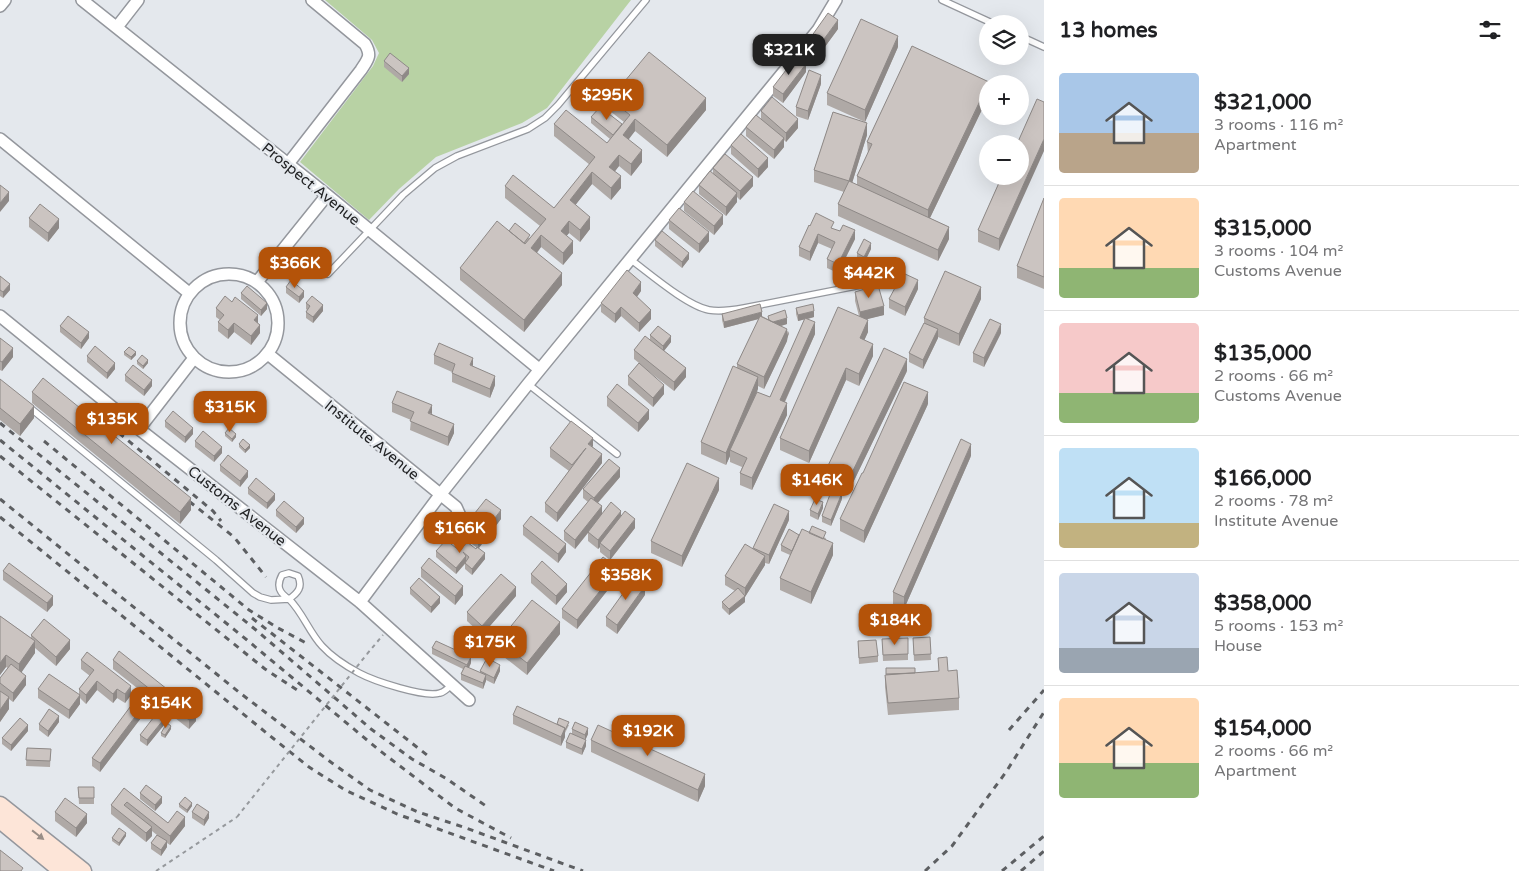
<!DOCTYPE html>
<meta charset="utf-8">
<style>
:root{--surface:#fff;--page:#f6f6f6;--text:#202124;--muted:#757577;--line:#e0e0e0;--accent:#b45309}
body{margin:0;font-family:"Varela Round",sans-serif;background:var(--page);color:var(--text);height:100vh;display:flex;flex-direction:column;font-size:19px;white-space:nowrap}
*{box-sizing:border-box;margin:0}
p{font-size:16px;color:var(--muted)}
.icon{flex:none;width:28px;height:28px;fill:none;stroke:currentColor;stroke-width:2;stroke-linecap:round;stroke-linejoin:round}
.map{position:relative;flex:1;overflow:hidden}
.panel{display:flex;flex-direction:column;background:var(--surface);width:475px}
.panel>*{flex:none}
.tools{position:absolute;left:979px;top:15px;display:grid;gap:10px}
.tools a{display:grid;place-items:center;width:50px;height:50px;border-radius:50%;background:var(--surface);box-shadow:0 5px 20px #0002;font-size:25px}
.price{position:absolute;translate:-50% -42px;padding:0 11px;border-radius:10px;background:var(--accent);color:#fff;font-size:16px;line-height:32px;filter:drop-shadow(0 1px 2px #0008)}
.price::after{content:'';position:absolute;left:50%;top:30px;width:15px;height:11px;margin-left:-8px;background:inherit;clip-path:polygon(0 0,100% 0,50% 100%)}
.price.current{background:#222;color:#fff}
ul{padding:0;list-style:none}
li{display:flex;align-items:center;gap:15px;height:125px;padding:0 15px}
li+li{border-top:1px solid var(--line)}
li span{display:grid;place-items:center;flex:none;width:140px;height:100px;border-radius:5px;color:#555}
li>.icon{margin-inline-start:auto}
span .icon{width:60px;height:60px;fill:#fffc;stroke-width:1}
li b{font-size:21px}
h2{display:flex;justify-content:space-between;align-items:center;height:60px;padding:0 15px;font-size:21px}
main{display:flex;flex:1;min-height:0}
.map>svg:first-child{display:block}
</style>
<main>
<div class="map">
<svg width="1044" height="871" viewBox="0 0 1044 871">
<rect width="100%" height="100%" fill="#e4e8ed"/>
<path fill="#b8d2a4" d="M325,0H631L547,108L522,123L436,157L399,189L369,220L300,162L373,66L379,53L372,40Z"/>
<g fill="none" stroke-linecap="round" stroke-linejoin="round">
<defs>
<path id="service" d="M942,0L994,24
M1020,36L1044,47
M630,259C649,273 687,306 709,310C720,312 733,310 744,308L902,277
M328,274L403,195L435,168L457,156L528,129L545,118L558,105L646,0
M528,384L617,454
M29,407L216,560L253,593L260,597L271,600L289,599C303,613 309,632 322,646C332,657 346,666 359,673C374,681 425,698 440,693C445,692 448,688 452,684
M289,573L298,576C303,587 298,593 289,599C279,593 276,586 282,575Z"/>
<path id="minor" d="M82,0L327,195L539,369
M0,6L5,0
M117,27L138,0
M0,139L189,293
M288,164L361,70C368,59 372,56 365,44L312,0
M180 323a49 49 0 1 1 98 0a49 49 0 1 1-98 0Z
M257,282L327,195
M0,316L139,429L360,602L469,700
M268,354L456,507L461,518L456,532
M139,429L194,358
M360,602L440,495L528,384L818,30L836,0"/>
<path id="secondary" d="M0,805L83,871
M0,820L62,871"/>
</defs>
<use href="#service" stroke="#94979d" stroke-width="8"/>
<use href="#minor" stroke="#94979d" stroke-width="14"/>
<use href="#secondary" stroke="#94979d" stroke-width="19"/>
<path stroke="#96999d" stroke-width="2" stroke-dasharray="4 4" stroke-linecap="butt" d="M367,654L383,635
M156,871L237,817"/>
<use href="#service" stroke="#fff" stroke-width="5.5"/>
<use href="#minor" stroke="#fff" stroke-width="11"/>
<use href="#secondary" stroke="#fde5d8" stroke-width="16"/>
<path stroke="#5d5f62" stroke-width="3" stroke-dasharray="6 6" stroke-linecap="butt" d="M0,423L256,630L371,729L412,759L447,779L486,806
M119,433L213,511L221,521
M0,440L247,640L379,750L455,808L511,838
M44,441L249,610L278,628L308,644
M0,456L265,669L297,690
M180,494L234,537L266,577
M0,499L240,693L332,763L370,790L418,812L466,828L583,871
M0,517L274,739L309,767L345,790L397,814L554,871
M252,618L427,755
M1009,730L1044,690
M925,871L952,846L1006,772L1044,712
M1002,871L1044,836
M1021,871L1044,851"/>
<path stroke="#96999d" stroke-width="2" stroke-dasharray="4 4" stroke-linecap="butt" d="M237,817L367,654"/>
</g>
<path fill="#afa9a6" d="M838,29L816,59L806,52V44Z
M912,46L989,82V84H988V97L930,218L949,227V239L938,261L838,216V204L844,192L814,182V170L833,112L867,123V135L852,183L857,185V176L868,154L867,142Z
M898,47L865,122L827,105V93Z
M384,61L409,74L402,82L384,67Z
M806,72L783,103L773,96V87Z
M821,84L808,120L796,116V107Z
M610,99L706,110L667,157L635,131L628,139L642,162L631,176L619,166L615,171L621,188L611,200L592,184L575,205L590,229L580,242L569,233L566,236L573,253L563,265L541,247L537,253L562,285L524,332L460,280V268L509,231L530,238L540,226L505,198V186L554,208L590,165L554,136V124L607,143L610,139L591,123V117L622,125L624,122L610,111Z
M761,111L798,128L786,142L784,140V147L774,159L746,136V127L761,119Z
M731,145L768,167L758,178L731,154Z
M713,168L753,186L740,200L737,197V202L726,216L699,194V185L713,174Z
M1002,176L999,251L978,242V230Z
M1044,198V289L1017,278V266Z
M684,202L723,224L714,235L684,211Z
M29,218L59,228L48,242L29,227Z
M669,220L709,241L699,253L669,229Z
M810,226L834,229L855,239L838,273L827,268V259L832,249L818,243L810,261L799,256V247Z
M655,240L689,259L682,268L655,246Z
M871,249L864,263L857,259V253Z
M0,276L10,290L3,298L0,296Z
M286,287L304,297L299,303L286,293Z
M918,289L905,316L889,308V299Z
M641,291L637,297L651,319L639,332L621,316L615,323L601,312V303Z
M855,292L884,315L866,319L868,332L864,340L873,356L859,386L846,380L809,463L780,450V438L859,316L855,301Z
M241,293L267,309L261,316L241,299Z
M981,299L959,346L938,337V338L923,369L909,362V353L924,324V318Z
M306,303L323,311L313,323L306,318V312L307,310L306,309Z
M216,308L258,323L260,333L251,345L234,332L228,339L218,331V322L220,320L216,317Z
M796,308L814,317L808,319L815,334L785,402L787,415L752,490L740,485V473L742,467L730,462V456L726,465L701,454V442L737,368V364L759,319L724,328L722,320V314L762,316L768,319V316L787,324L781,326L787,330L789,334L787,338V341L764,389L758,386L757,392L770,397L805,319L798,321L796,314Z
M60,326L89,338L81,349L60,332Z
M1001,333L984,367L973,362V353Z
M650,335L671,342L664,351L686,377L674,391L639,364L664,394L653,407L628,385V376L639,363L634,359V350L650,340Z
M0,338L13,357L2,371L0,370Z
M124,352L136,355L131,360L124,355Z
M434,355L473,366L495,385L490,398L452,382V372L434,364Z
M87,356L115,369L107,379L87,362Z
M137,361L148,363L143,369L137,364Z
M907,371L847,495L825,484V472Z
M125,375L152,386L144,396L125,381Z
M0,379L34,418L20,436L0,420Z
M32,392L191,510L180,524L32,403Z
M607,397L649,419L638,432L607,406Z
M392,403L432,414L454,433L448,446L410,430L411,420L392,412Z
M928,404L864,543L840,531V519Z
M165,421L193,434L185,443L165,427Z
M225,433L236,437L232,442L225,436Z
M195,441L222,453L214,462L195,447Z
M239,444L250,448L245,453L239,447Z
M593,447L602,463L557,522L545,512V503L569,471L550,457V448Z
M971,456L904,609L893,604V592Z
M220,465L248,477L240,487L220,471Z
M620,477L598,503L602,514L621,515L635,528L610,560L600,552V547L598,549L588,541V533L575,549L564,540V531L588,502L583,498V489Z
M248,488L275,500L267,509L248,494Z
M719,490L682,567L651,553V541Z
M842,499L831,526L822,522V516Z
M823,508L818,520L810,516V510Z
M276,510L304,524L296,533L276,516Z
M501,519L479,548L485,559L472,575L465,569V564L456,574L436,557V551H460L476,549L477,548L463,537V528Z
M789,520L769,564L765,563V565L745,597V602L729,615L722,608V602L735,591L725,585V576L753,549Z
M523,526L566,552L558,563L523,535Z
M809,533L826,538L825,540L833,555L811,604L780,590V578L790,555L781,551V545Z
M421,568L463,595L455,605L421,577Z
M3,571L53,605L47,612L3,580Z
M531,574L567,592L556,605L531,583Z
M618,577L577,629L562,618V609Z
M410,588L440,603L431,613L410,594Z
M645,595L617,634L606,626V617Z
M516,596L482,635L467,621V612Z
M0,616L31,638V635L70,649L56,666L35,648V653L21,672L26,685L13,702L9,699V709L0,722V678L8,668L6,667L0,675Z
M560,634L527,675L499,653V641Z
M930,637L931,660L914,661L913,638Z
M908,638V660L883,661L882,639Z
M858,641L878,656V662L859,664Z
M432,648L471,663L469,668L480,673V671H500L494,684L486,680L483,689L461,680V674L463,669L432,654Z
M938,658L948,671L959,698V710L888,715L885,687V675H886V668L915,673L939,671Z
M81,660L131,695L125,703L117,698L113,703L97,690L86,704L80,698V704L69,719L38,698V689L79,695V689L90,676L81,669Z
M113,660L196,721L189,729L113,669Z
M144,714L100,772L92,766V758Z
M513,715L557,724L569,725L565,733V737L561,746L513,724Z
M59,722L48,737L39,730V724Z
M164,725L147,746L140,741V735Z
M171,729L165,738L161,736V733Z
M572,729L588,734L585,740L586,746L582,755L566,748V742L572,734Z
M28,731L11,751L2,744V738Z
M591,740L705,786L698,802L591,752Z
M27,748L51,749L50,767L26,766Z
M78,787H94V804H79Z
M124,788L168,823L185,826L170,845L167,843V847L161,856L151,849V843L157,835L152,831V836L146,842L111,814V805Z
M140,793L162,803L155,811L140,799Z
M179,804L192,806L187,813L179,807Z
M55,812L87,823L76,837L55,821Z
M192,812L209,818L204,826L192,818Z
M126,836L119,846L112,841V838Z"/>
<path fill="#8e8987" d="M838,20V29L816,59V50Z
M898,36V47L865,122V110Z
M806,64V72L783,103V94Z
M409,68V74L402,82V76Z
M821,75V84L808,120V111Z
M988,85V97L928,222V210Z
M706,98V110L667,157V145Z
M635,119V131L623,147V135Z
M798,119V128L786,142V133Z
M867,123V135L849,193V181Z
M784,138V147L774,159V150Z
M1044,139V151L999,251V239Z
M642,150V162L631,176V164Z
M619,155V166L609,179V167Z
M768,158V167L758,178V169Z
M592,172V184L570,212V200Z
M621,176V188L611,200V188Z
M753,177V186L740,200V191Z
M9,192V201L0,212V203Z
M737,193V202L726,216V207Z
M723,215V224L714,235V226Z
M590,217V229L580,242V230Z
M59,219V228L48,242V233Z
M569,221V233L561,243V231Z
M949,227V239L938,261V250Z
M855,230V239L838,273V264Z
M709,232V241L699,253V244Z
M818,234V243L810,261V252Z
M541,235V247L531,260V248Z
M573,241V253L563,265V253Z
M871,243V249L864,263V257Z
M689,253V259L682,268V262Z
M562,273V285L524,332V320Z
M918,280V289L905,316V307Z
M641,282V291L633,302V293Z
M10,284V290L3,298V292Z
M981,287V299L959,346V334Z
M304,291V297L299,303V297Z
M267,303V309L261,316V310Z
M323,305V311L313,323V317Z
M884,306V315L860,321V312Z
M621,307V316L615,323V314Z
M651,310V319L639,332V323Z
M814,311V317L798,321V315Z
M762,312V318L724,328V322Z
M258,315V324L254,320Z
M787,318V324L770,329V323Z
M868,320V332L860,350V338Z
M815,322V334L780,412V400Z
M234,323V332L228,339V330Z
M1001,324V333L984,367V358Z
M260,325V333L251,345V336Z
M787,329V335L789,331L787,341L764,389V377Z
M938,329V338L923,369V360Z
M89,332V338L81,349V343Z
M671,336V342L663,352V346Z
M873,344V356L859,386V374Z
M13,348V357L2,371V362Z
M136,352V355L131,360V357Z
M473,358V366L470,365Z
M907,359V371L847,495V483Z
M148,360V363L143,369V366Z
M115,363V369L107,379V373Z
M686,368V377L674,391V382Z
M846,368V380L809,463V451Z
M495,376V385L490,398V389Z
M758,377V389L732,451L730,450V456L726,465V453Z
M152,380V386L144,396V390Z
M664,385V394L653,407V398Z
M928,392V404L864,543V531Z
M787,403V415L752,490V478Z
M432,405V414L428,413Z
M34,406V418L20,436V424Z
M649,410V419L638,432V423Z
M454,424V433L448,446V437Z
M193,428V434L185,443V437Z
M236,434V437L232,442V439Z
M593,438V447L588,444Z
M971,444V456L904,609V597Z
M250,445V448L245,453V450Z
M222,447V453L214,462V456Z
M602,454V463L557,522V513Z
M620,468V477L594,507V498Z
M248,471V477L240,487V481Z
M719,478V490L682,567V556Z
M842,493V499L831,526V520Z
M275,494V500L267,509V503Z
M191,498V510L180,524V512Z
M823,502V508L818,520V514Z
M602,506V515L575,549V540Z
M501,510V519L478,549V540Z
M621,511V520L600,543V547L598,549V540Z
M789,511V520L769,564V555Z
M304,518V524L296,533V527Z
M635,519V528L610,560V551Z
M833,543V555L811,604V592Z
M566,544V552L558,563V554Z
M485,553V559L472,575V569Z
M466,556V562L456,574V568Z
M765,556V565L745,597V588Z
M618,568V577L577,629V620Z
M567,584V592L556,605V596Z
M463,586V595L455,605V596Z
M645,586V595L617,634V625Z
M516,587V596L482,635V626Z
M53,596V605L47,612V603Z
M745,596V602L729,615V609Z
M440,597V603L431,613V607Z
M560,622V634L527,675V663Z
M70,640V649L56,666V657Z
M35,641V653L19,676V664Z
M6,655V667L0,675V663Z
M471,657V663L467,671V665Z
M500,665V671L494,684V678Z
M486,675V681L483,689V683Z
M26,676V685L13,702V693Z
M97,681V690L86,704V695Z
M131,686V695L125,703V694Z
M117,689V698L113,703V694Z
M80,695V704L69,719V710Z
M9,697V709L0,722V710Z
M144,705V714L100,772V763Z
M196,712V721L189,729V720Z
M59,716V722L48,737V731Z
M164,719V725L147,746V740Z
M28,725V731L11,751V745Z
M171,726V729L165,738V735Z
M565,728V737L561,746V737Z
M588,728V734L585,741V735Z
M586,740V746L582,755V749Z
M705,774V786L698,802V790Z
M162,797V803L155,811V805Z
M192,803V806L187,813V810Z
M209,812V818L204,826V820Z
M87,814V823L76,837V828Z
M185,817V826L170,845V836Z
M152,827V836L146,842V833Z
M126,833V836L119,846V843Z
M167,841V847L161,856V850Z"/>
<path fill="#cbc4c1" stroke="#8e8987" d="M828,13L838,20L816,50L806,44Z
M861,19L898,36L865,110L827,93Z
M912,46L989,82L928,210L857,176L872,144L867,142Z
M649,52L706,98L667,145L635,119L623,135L642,150L631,164L619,155L609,167L621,176L611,188L592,172L570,200L590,217L580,230L569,221L561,231L573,241L563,253L541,235L531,248L562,273L524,320L460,268L497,221L525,244L546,219L505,186L513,175L554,208L595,157L554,124L566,110L607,143L630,115L610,99Z
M390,53L409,68L402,76L384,61Z
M796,57L806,64L783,94L773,87Z
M809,70L821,75L808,111L796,107Z
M772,97L798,119L786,133L761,111Z
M1037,99L1044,102V139L999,239L978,230L1002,176H1020V144H1017Z
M600,107L622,124L613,135L591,117Z
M833,112L867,123L849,181L814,170Z
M756,115L784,138L774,150L746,127Z
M741,134L768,158L758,169L731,145Z
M725,154L753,177L740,191L713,168Z
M710,171L737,193L726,207L699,185Z
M849,181L949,227L938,250L838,204Z
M0,185L9,192L0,203Z
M693,191L723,215L714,226L684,202Z
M1044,198V277L1017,266Z
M40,204L59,219L48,233L29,218Z
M679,208L709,232L699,244L669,220Z
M816,213L834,222L831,228L840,231L843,225L855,230L838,264L827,259L835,242L818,234L810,252L799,247L809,225L810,226Z
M515,223L530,235L524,243L509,231Z
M662,231L689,253L682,262L655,240Z
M864,239L871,243L864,257L857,253Z
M627,270L641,282L633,293L651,310L639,323L621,307L615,314L601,303Z
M945,271L981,287L959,334L924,318Z
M903,273L918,280L905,307L889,299Z
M0,276L10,284L3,292L0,290Z
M291,280L304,291L299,297L286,287Z
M878,285L884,306L860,312L855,292Z
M247,286L267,303L261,310L241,293Z
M225,296L232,302L235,297L258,315L254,320L260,325L251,336L234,323L228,330L218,322L224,315L216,308Z
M312,296L323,305L313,317L306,312L310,306L306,303Z
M760,304L762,312L724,322L722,314Z
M813,304L814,311L798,315L796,308Z
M838,307L868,320L860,338L873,344L859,374L846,368L809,451L780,438Z
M785,310L787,318L773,322L769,320L768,316Z
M68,316L89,332L81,343L60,326Z
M760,316L787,329L764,377L737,364Z
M805,318L815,322L780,400L787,403L752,478L740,473L747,458L730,450L757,392L770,397Z
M990,319L1001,324L984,358L973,353Z
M924,323L938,329L923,360L909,353Z
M658,326L671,336L663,346L650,335Z
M645,336L686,368L674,382L634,350Z
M0,338L13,348L2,362L0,361Z
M439,343L473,358L470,365L495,376L490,389L452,373L455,364L434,355Z
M95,346L115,363L107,373L87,356Z
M129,347L136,352L131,357L124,352Z
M884,348L907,359L847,483L825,472Z
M142,355L148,360L143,366L137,361Z
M639,363L664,385L653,398L628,376Z
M133,365L152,380L144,390L125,375Z
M733,366L758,377L726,453L701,442Z
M43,378L191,498L180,512L32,392Z
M0,379L34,406L20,424L0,408Z
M904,382L928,392L864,531L840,519L862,473H863Z
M617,384L649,410L638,423L607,397Z
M397,391L432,405L428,413L454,424L448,437L410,421L414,412L392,403Z
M173,411L193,428L185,437L165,421Z
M571,421L593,438L588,444L602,454L557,513L545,503L586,448L572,465L550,448Z
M229,428L236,434L232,439L225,433Z
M203,431L222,447L214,456L195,441Z
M243,439L250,445L245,450L239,444Z
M961,439L971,444L904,597L893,592Z
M228,455L248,471L240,481L220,465Z
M609,459L620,468L594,498L583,489Z
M687,463L719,478L682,556L651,541Z
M256,478L275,494L267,503L248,488Z
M832,489L842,493L831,520L822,516Z
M591,498L602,506L575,540L564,531Z
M486,499L501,510L478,540L463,528Z
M815,499L823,502L818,514L810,510Z
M284,501L304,518L296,527L276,510Z
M611,502L621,511L598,540L588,532Z
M774,504L789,511L769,555L753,548Z
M625,511L635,519L610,551L600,543Z
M531,516L566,544L558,554L523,526Z
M812,526L826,532L823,539L809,533Z
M789,529L799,535L792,551L781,545Z
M802,529L833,543L811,592L780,578Z
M446,540L460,551L467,542L476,549L477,547L485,553L472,569L465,563L469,557L463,552L466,556L456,568L436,551Z
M745,544L765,556L745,588L725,576Z
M603,557L618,568L577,620L562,609Z
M429,558L463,586L455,596L421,568Z
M542,561L567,584L556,596L531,574Z
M9,563L53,596L47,603L3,571Z
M501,574L516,587L482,626L467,612Z
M419,578L440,597L431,607L410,588Z
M634,578L645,586L617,625L606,617Z
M738,588L745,596L729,609L722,602Z
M532,600L560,622L527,663L499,641Z
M0,616L35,641L19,664L6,655L0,663Z
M44,619L70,640L56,657L31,635Z
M930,637L931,654L914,655L913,638Z
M908,638V654L883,655L882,639Z
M876,640L878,656L859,658L858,641Z
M436,641L471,657L467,665L432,648Z
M119,651L196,712L189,720L113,660Z
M87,652L131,686L125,694L117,689L113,694L97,681L86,695L79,689L94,670L81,660Z
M947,657L948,671L957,670L959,698L888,703L885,675L939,671L938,658Z
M487,658L500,665L494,678L480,671Z
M11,664L26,676L13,693L0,683V678Z
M465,666L486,675L483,683L461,674Z
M886,668H915V673L886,674Z
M49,674L80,695L69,710L38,689Z
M0,691L9,697L0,710Z
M136,699L144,705L100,763L92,758Z
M517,706L565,728L561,737L513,715Z
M49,709L59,716L48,731L39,724Z
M157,713L164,719L147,740L140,735Z
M20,718L28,725L11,745L2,738Z
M559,718L569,722L565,730V728L557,724Z
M575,722L588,728L585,735L572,729Z
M167,723L171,726L165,735L161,733Z
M598,725L705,774L698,790L591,740Z
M570,733L586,740L582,749L566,742Z
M27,748L51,749L50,761L26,760Z
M146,785L162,797L155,805L140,793Z
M78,787H94V798H79Z
M124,788L168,823L177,811L185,817L170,836L127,802L124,805L152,827L146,833L111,805Z
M185,797L192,803L187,810L179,804Z
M65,798L87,814L76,828L55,812Z
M197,804L209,812L204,820L192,812Z
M119,828L126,833L119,843L112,838Z
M157,835L167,841L161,850L151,843Z
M0,850L23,868L21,871H0Z"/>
<defs><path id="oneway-solid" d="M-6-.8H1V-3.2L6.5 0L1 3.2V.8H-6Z" transform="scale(1.25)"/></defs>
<use fill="#9a8e87" href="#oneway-solid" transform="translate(38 835) rotate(38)"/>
<g text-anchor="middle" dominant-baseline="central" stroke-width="4.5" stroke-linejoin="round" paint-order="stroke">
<g font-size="15" fill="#222325" stroke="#e4e8ed">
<text transform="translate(311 184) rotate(39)">Prospect Avenue</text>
<text transform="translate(372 440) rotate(39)">Institute Avenue</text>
<text transform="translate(237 506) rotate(38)">Customs Avenue</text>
</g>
</g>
</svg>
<div class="tools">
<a><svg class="icon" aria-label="layers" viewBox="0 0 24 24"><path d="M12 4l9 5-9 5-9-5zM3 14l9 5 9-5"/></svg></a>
<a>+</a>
<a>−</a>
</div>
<b class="price current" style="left:789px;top:76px">$321K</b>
<b class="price" style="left:607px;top:121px">$295K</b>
<b class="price" style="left:295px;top:289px">$366K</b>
<b class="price" style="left:869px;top:299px">$442K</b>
<b class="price" style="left:230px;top:433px">$315K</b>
<b class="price" style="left:112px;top:445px">$135K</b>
<b class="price" style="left:817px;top:506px">$146K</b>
<b class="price" style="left:460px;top:554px">$166K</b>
<b class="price" style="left:626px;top:601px">$358K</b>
<b class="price" style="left:895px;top:646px">$184K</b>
<b class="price" style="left:490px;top:668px">$175K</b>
<b class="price" style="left:166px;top:729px">$154K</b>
<b class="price" style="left:648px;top:757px">$192K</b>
</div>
<section class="panel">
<h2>13 homes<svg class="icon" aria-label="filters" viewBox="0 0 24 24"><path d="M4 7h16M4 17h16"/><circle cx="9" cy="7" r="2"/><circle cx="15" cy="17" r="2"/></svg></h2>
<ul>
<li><span style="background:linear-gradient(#a9c7e8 60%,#b9a48a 0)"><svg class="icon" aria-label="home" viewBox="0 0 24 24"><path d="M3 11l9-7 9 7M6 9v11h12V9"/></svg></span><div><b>$321,000</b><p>3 rooms · 116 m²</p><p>Apartment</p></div></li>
<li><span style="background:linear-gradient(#ffd9b3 70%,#8fb573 0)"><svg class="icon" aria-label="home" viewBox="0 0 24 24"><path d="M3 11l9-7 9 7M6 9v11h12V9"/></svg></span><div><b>$315,000</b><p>3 rooms · 104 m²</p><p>Customs Avenue</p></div></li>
<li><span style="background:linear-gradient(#f6c9c9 70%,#8fb573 0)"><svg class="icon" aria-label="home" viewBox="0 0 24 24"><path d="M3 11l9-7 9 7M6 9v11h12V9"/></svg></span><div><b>$135,000</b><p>2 rooms · 66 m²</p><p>Customs Avenue</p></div></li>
<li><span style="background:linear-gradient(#bfe0f5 75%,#c2b280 0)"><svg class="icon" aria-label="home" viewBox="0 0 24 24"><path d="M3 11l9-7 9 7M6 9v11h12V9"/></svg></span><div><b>$166,000</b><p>2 rooms · 78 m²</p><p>Institute Avenue</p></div></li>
<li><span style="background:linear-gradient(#c9d6e8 75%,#9aa5b1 0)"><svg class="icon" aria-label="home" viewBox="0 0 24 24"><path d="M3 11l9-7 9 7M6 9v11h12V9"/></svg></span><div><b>$358,000</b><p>5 rooms · 153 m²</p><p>House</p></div></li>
<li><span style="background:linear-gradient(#ffd9b3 65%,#8fb573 0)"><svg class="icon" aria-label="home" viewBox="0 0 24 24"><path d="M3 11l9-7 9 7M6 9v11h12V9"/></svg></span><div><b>$154,000</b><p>2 rooms · 66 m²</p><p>Apartment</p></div></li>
</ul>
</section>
</main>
